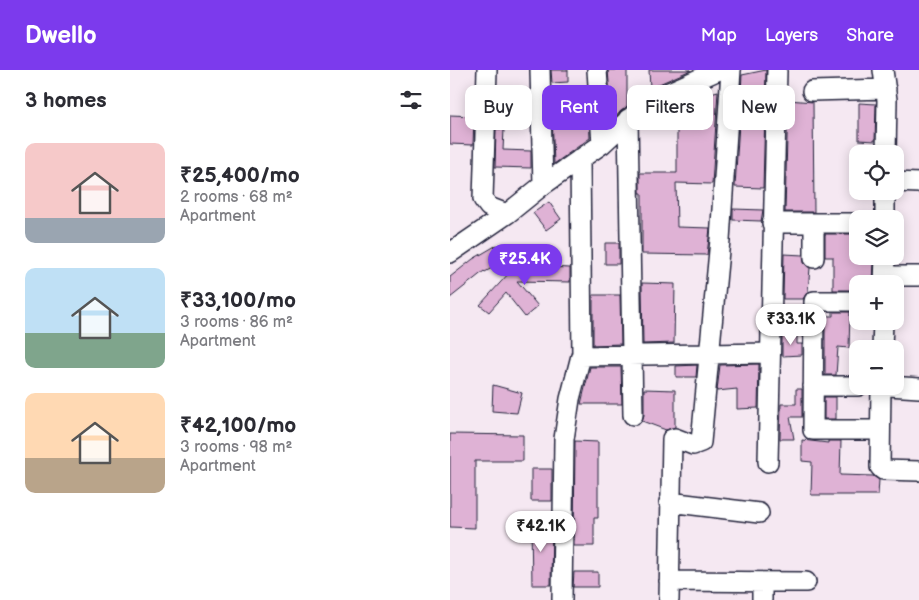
<!DOCTYPE html>
<meta charset="utf-8">
<style>
:root{--surface:#fff;--page:#f7f7f7;--text:#2b2b33;--muted:#7c7c81;--accent:#7c3aed}
body{margin:0;font-family:"Balsamiq Sans",sans-serif;background:var(--page);color:var(--text);height:100vh;display:flex;flex-direction:column;font-size:19px;white-space:nowrap}
*{box-sizing:border-box;margin:0}
p{font-size:16px;color:var(--muted)}
.icon{flex:none;width:28px;height:28px;fill:none;stroke:currentColor;stroke-width:2;stroke-linecap:round;stroke-linejoin:round}
.map{position:relative;flex:1;overflow:hidden}
.details{display:flex;flex-direction:column;background:var(--surface);width:450px}
.details>*{flex:none}
.banner{position:absolute;left:15px;top:15px;width:379px;height:45px;display:flex;gap:10px}
.fabs{position:absolute;left:399px;top:75px;display:grid;gap:10px}
.fabs a{display:grid;place-items:center;width:55px;height:55px;border-radius:10px;background:var(--surface);box-shadow:0 2px 12px #0003;font-size:25px}
.price{position:absolute;translate:-50% -42px;padding:0 11px;border-radius:18px;background:#fff;color:#222;font-size:16px;line-height:32px;filter:drop-shadow(0 1px 2px #0008)}
.price::after{content:'';position:absolute;left:50%;top:30px;width:15px;height:11px;margin-left:-8px;background:inherit;clip-path:polygon(0 0,100% 0,50% 100%)}
.price.current{background:var(--accent);color:#fff}
ul{padding:0;list-style:none}
li{display:flex;align-items:center;gap:15px;height:125px;padding:0 25px}
li span{display:grid;place-items:center;flex:none;width:140px;height:100px;border-radius:10px;color:#555}
li>.icon{margin-inline-start:auto}
span .icon{width:60px;height:60px;fill:#fffc;stroke-width:1}
li b{font-size:21px}
h2{display:flex;justify-content:space-between;align-items:center;height:60px;padding:0 25px;font-size:21px}
.chip{padding:0 18px;border-radius:10px;background:var(--surface);box-shadow:0 2px 12px #0003;font-size:18px;line-height:45px}
.chip.current{background:var(--accent);color:#fff}
header{display:flex;align-items:center;gap:30px;box-sizing:border-box;height:70px;padding:0 25px;background:var(--accent);color:#fff}
header strong{font-size:24px}
nav{display:flex;gap:28px;margin-inline-start:auto;font-size:18px}
main{display:flex;flex:1;min-height:0}
.map>svg:first-child{display:block}
</style>
<header>
<strong>Dwello</strong>
<nav><a>Map</a><a>Layers</a><a>Share</a></nav>
</header>
<main>
<section class="details">
<h2>3 homes<svg class="icon" aria-label="filters" viewBox="0 0 24 24"><path d="M4 7h16M4 17h16"/><circle cx="9" cy="7" r="2"/><circle cx="15" cy="17" r="2"/></svg></h2>
<ul>
<li><span style="background:linear-gradient(#f6c9c9 75%,#9aa5b1 0)"><svg class="icon" aria-label="home" viewBox="0 0 24 24"><path d="M3 11l9-7 9 7M6 9v11h12V9"/></svg></span><div><b>₹25,400/mo</b><p>2 rooms · 68 m²</p><p>Apartment</p></div></li>
<li><span style="background:linear-gradient(#bfe0f5 65%,#7fa58c 0)"><svg class="icon" aria-label="home" viewBox="0 0 24 24"><path d="M3 11l9-7 9 7M6 9v11h12V9"/></svg></span><div><b>₹33,100/mo</b><p>3 rooms · 86 m²</p><p>Apartment</p></div></li>
<li><span style="background:linear-gradient(#ffd9b3 65%,#b9a48a 0)"><svg class="icon" aria-label="home" viewBox="0 0 24 24"><path d="M3 11l9-7 9 7M6 9v11h12V9"/></svg></span><div><b>₹42,100/mo</b><p>3 rooms · 98 m²</p><p>Apartment</p></div></li>
</ul>
</section>
<div class="map">
<svg width="469" height="530" viewBox="0 0 469 530">
<rect width="100%" height="100%" fill="#f5e8f2"/>
<filter id="ink" filterUnits="userSpaceOnUse"><feTurbulence type="fractalNoise" baseFrequency=".02" numOctaves="2"/><feDisplacementMap in="SourceGraphic" scale="10" xChannelSelector="R" yChannelSelector="G"/><feConvolveMatrix kernelMatrix="1 2 1 2 8 2 1 2 1" color-interpolation-filters="sRGB"/></filter>
<g filter="url(#ink)">
<path fill="#dfb2d5" stroke="#22223b" d="M101,0H118V12L102,13Z
M158,0H177V36L162,50Z
M199,0H241L200,18Z
M316,0L313,118L285,117L292,5Z
M268,21L262,114L226,113L227,157L260,158L257,185L192,184V123H190V103H227V32Z
M338,30L363,32L364,142H335Z
M409,33L426,34L425,71L409,70Z
M139,44L140,68L104,94L102,45Z
M0,45L24,46L23,75L0,74Z
M46,59H54L53,80L81,81V98L45,97Z
M99,132L111,149L96,160L83,143Z
M283,139L313,140L311,151L283,150Z
M375,164H408V192H424L423,214H408V220H383V187H375Z
M155,173H169V194H155Z
M47,175L56,190L35,202L34,201L0,228V207L23,189Z
M334,184L353,185L354,193L360,198L358,221L353,229H333Z
M72,196L120,198V212L67,211L88,236L75,247L56,223L39,242L30,235L60,202L62,204Z
M192,213L225,214L224,273L193,274Z
M143,225H170L171,274L143,275Z
M383,242H400L399,278L388,277L386,305H375V246H383Z
M332,264H347V274H352V285L332,286Z
M309,294L308,338L287,339V319L267,321L270,295Z
M247,295L246,307H226V296Z
M140,297H171L172,334H131Z
M43,315L72,323L67,343L42,341Z
M194,319L225,320V357L216,360L192,351L194,345Z
M346,319H352V347H340L344,369H330L331,334H346Z
M374,327H386V349H374Z
M0,364L73,365V391H25V458L0,457Z
M352,370L378,373V371H391L390,405L423,406L429,410L428,425H361L362,392L352,391Z
M125,371L148,372V448H144V476H124Z
M81,399H102V431H81Z
M81,453H102L101,515H82Z
M124,502H148V517H123Z"/>
<g fill="none" stroke-linecap="round" stroke-linejoin="round">
<defs>
<path id="minor" d="M37,0L33,129L39,137L57,144
M90,0L93,115
M147,0L152,74
M433,0L437,30L436,84
M362,21L436,19
M178,49L183,345
M130,89L132,285
M445,112L469,113
M435,149V121
M322,153H408
M364,154V188
M0,183L57,144L93,115L152,74L199,31L269,0
M435,206H469
M434,214L435,186
M408,231H364L363,360H430
M432,279L433,251
M363,316H408
M431,316L430,397L433,400L469,401
M439,316L469,318
M318,392L327,0
M219,432L309,443
M219,511L356,512
M112,530L114,369L120,329L131,286L319,283
M219,530L222,369L225,368L243,375L251,372L270,170L281,0
M312,530V512"/>
</defs>
<use href="#minor" stroke="#22223b" stroke-width="22"/>
<use href="#minor" stroke="#fff" stroke-width="19"/>
</g>
</g>
</svg>
<div class="fabs">
<a><svg class="icon" aria-label="locate" viewBox="0 0 24 24"><circle cx="12" cy="12" r="6"/><path d="M12 2v4M12 18v4M2 12h4M18 12h4"/></svg></a>
<a><svg class="icon" aria-label="layers" viewBox="0 0 24 24"><path d="M12 4l9 5-9 5-9-5zM3 14l9 5 9-5"/></svg></a>
<a>+</a>
<a>−</a>
</div>
<b class="price current" style="left:75px;top:216px">₹25.4K</b>
<b class="price" style="left:341px;top:276px">₹33.1K</b>
<b class="price" style="left:91px;top:483px">₹42.1K</b>
<div class="banner">
<a class="chip">Buy</a>
<a class="chip current">Rent</a>
<a class="chip">Filters</a>
<a class="chip">New</a>
</div>
</div>
</main>
